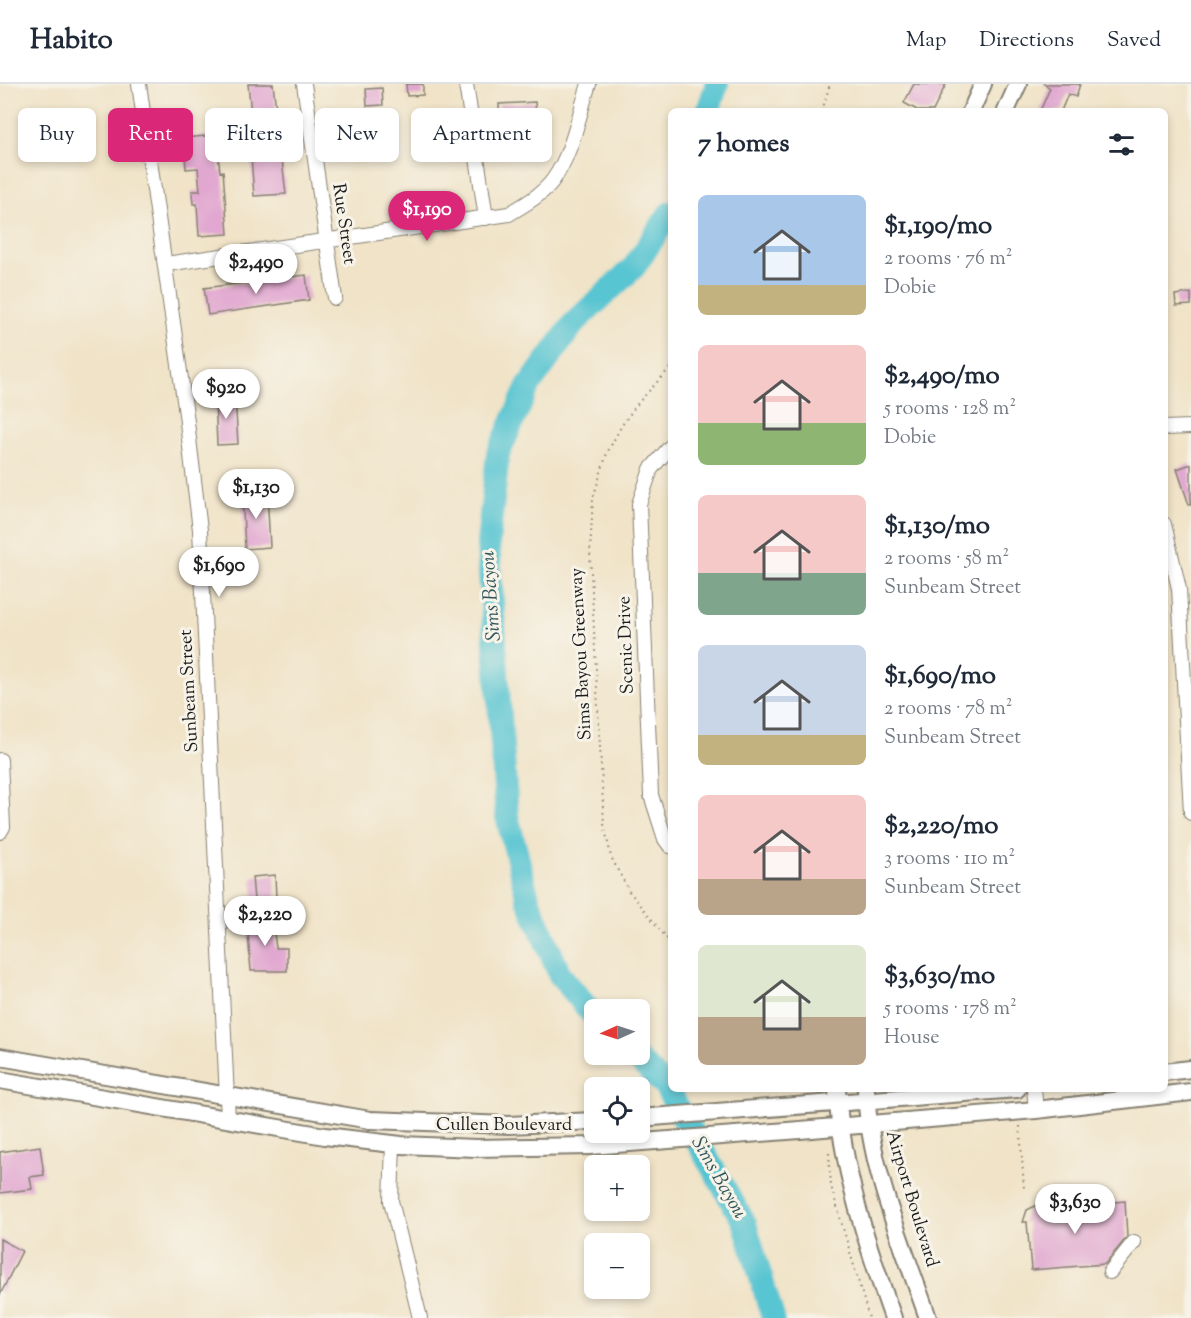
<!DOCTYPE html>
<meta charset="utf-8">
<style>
:root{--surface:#fff;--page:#f6f6f7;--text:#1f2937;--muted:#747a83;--line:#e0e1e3;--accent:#db2777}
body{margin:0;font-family:"Sorts Mill Goudy",serif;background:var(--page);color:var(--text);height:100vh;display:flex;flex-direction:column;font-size:22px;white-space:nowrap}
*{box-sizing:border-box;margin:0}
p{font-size:20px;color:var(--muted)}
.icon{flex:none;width:33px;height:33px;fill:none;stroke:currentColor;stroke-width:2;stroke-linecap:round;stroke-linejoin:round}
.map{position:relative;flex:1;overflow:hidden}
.drawer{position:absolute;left:668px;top:24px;width:500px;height:984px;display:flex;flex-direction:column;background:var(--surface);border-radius:9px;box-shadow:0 3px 9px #0003}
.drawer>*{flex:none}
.banner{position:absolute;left:18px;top:24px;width:560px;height:54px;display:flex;gap:12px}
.needle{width:39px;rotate:267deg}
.fabs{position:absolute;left:584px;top:915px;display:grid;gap:12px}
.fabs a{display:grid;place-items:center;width:66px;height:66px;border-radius:9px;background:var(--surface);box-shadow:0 3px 9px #0003;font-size:30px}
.price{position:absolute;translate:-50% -51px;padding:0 14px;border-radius:21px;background:#fff;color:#222;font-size:20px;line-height:39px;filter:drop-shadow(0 2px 3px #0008)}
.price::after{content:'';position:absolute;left:50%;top:36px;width:18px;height:14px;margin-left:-9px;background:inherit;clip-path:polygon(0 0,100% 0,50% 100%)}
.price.on{background:var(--accent);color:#fff}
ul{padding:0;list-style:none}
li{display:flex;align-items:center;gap:18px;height:150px;padding:0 30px}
li span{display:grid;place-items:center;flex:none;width:168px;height:120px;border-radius:9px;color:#555}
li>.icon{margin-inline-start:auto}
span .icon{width:72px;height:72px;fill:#fffc;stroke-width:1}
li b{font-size:26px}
h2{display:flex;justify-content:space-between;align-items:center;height:72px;padding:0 30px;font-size:26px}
.tag{padding:0 21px;border-radius:9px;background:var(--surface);box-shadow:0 3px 9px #0003;font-size:21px;line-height:54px}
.tag.on{background:var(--accent);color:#fff}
header{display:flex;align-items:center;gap:36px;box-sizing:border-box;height:84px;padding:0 30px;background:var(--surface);border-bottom:2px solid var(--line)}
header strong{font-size:28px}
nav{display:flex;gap:33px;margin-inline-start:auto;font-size:21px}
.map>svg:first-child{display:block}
</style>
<header>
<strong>Habito</strong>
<nav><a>Map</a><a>Directions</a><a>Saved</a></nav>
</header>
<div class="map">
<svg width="1191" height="1234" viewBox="0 0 1191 1234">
<rect width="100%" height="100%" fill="#f7f3e8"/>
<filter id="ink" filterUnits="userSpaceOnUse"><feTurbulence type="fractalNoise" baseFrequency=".0167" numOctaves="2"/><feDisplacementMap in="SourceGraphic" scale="12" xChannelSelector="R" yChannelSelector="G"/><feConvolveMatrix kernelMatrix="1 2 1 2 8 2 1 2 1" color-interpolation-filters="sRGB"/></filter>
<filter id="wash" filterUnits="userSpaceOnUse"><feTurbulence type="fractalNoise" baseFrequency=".008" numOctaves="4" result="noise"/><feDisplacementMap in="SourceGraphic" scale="24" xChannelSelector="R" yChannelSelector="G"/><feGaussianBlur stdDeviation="1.35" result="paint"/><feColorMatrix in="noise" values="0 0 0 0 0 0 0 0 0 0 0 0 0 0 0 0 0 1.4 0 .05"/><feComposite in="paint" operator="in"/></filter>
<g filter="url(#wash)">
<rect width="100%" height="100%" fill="#f0e3c7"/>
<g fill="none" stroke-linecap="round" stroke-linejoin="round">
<path stroke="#59c5d2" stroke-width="24" d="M708,27L717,0
M594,932L560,891L528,815L507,732L488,459L498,370L528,303L574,239L634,183L670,129
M632,970L665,1002L745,1140L773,1234"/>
</g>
<g id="blocks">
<path fill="#e1a7d0" d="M248,0H273L286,110L254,112L251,72H245L244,49L253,48Z
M406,0H423V11L407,12Z
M914,0H946L933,27H919L904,19Z
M1044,0H1080L1076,13L1068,10L1061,27H1040L1050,4Z
M382,4L383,21L367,22L366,5Z
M535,18L537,43L500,45L499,20Z
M216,51L220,88L223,87L228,150L199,152L197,120H193L192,107H200L198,84L186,85L184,54Z
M306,191L309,216L208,231L204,204Z
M1191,209V221L1176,222L1175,211Z
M235,311L238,360L217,361L215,312Z
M1191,380V421H1189L1177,385Z
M267,407L270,463L245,465L242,408Z
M275,791L276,815L254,816L252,793Z
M272,834L276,864H287V887H251L247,837Z
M40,1062L44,1091L30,1093L32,1105L0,1109V1068Z
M1125,1117L1127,1153L1105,1180L1031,1186L1027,1138H1023L1027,1126L1039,1120V1125Z
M0,1155L22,1167L0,1211Z"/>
</g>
</g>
<g filter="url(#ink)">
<use href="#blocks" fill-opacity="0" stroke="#868072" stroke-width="1.5"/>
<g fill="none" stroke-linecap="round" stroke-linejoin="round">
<defs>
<path id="minor" d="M139,0L186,330L200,446L228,1035
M304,0L335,214
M466,0L486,134
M166,180L509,130C525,120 542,111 553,96C572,70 579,30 589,0
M1164,344L1191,343
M670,363L651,385L639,420L651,711L665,755L670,762
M1164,440L1179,505L1191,729
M0,676L3,743L0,748
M1034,1005L1036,1026
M393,1060L391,1117L420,1234
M1110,1188L1134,1158"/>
<path id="major" d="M971,27L983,0
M1006,27L1018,0
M0,973L370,1036L509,1041L594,1037
M1164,988L1191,985
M0,996L325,1052L401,1061L476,1064L590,1062L800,1046L1036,1026L1191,1008
M837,1005C841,1082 867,1161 893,1234
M866,1006C869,1084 903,1161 928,1234
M639,1034L1017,1005"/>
</defs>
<use href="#minor" stroke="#868072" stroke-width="16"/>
<use href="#major" stroke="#868072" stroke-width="20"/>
<path stroke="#868072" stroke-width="2" stroke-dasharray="1.5 4.5" stroke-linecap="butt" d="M822,27L830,0
M670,284L638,319L622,341L607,369L593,414L590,469L604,740L611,773L629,807L670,858
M1020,1042L1024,1105
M829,1069L831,1102L869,1234"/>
<use href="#minor" stroke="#fff" stroke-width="14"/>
<use href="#major" stroke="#fff" stroke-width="16"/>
</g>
</g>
<g text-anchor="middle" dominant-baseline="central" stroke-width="6" stroke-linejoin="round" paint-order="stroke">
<g font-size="18" fill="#1c1c1c" stroke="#f7f3e8">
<text transform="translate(343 140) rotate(82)">Rue Street</text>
<text transform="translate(627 561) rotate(-92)">Scenic Drive</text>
<text transform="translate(582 570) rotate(-93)">Sims Bayou Greenway</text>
<text transform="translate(190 607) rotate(-93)">Sunbeam Street</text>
<text x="504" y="1042">Cullen Boulevard</text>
<text transform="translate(911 1115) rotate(73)">Airport Boulevard</text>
</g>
<g font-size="20" font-style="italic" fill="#31575c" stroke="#f7f3e8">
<text transform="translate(492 512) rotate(-94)">Sims Bayou</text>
<text transform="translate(718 1094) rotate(60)">Sims Bayou</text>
</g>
</g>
</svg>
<div class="fabs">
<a><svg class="needle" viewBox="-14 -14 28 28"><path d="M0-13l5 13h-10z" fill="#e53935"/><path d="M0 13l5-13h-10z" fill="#747a83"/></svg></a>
<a><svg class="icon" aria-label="locate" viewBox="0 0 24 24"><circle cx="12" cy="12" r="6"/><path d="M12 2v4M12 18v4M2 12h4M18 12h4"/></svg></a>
<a>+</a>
<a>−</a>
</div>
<b class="price on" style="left:427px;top:158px">$1,190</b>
<b class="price" style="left:256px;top:211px">$2,490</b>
<b class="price" style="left:226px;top:336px">$920</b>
<b class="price" style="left:256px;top:436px">$1,130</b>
<b class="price" style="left:219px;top:514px">$1,690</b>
<b class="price" style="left:265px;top:863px">$2,220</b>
<b class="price" style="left:1075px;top:1151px">$3,630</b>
<div class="banner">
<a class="tag">Buy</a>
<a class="tag on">Rent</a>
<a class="tag">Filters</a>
<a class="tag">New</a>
<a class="tag">Apartment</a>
</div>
<section class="drawer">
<h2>7 homes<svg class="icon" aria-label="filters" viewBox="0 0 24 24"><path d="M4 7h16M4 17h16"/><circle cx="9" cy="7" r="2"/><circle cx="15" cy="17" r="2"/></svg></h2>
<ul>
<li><span style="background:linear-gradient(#a9c7e8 75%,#c2b280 0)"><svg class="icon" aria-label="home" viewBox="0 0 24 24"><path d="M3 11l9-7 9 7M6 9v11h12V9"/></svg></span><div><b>$1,190/mo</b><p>2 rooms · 76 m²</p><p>Dobie</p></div></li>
<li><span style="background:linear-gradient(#f6c9c9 65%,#8fb573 0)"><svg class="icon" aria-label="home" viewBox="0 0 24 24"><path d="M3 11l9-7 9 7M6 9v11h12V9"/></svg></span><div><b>$2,490/mo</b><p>5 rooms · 128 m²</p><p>Dobie</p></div></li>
<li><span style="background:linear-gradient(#f6c9c9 65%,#7fa58c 0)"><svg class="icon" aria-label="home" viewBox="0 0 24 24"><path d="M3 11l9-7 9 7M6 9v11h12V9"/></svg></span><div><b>$1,130/mo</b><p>2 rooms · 58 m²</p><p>Sunbeam Street</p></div></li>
<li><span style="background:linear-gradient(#c9d6e8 75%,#c2b280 0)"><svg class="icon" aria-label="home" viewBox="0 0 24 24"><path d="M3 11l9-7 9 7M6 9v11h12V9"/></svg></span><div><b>$1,690/mo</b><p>2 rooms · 78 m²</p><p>Sunbeam Street</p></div></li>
<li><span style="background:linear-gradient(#f6c9c9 70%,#b9a48a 0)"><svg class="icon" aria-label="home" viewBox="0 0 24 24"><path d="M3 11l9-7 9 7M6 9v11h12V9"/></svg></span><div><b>$2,220/mo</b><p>3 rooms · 110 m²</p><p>Sunbeam Street</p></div></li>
<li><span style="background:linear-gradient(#dfe7d0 60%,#b9a48a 0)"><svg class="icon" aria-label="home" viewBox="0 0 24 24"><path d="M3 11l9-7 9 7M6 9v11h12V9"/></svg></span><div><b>$3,630/mo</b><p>5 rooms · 178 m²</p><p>House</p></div></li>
</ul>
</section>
</div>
